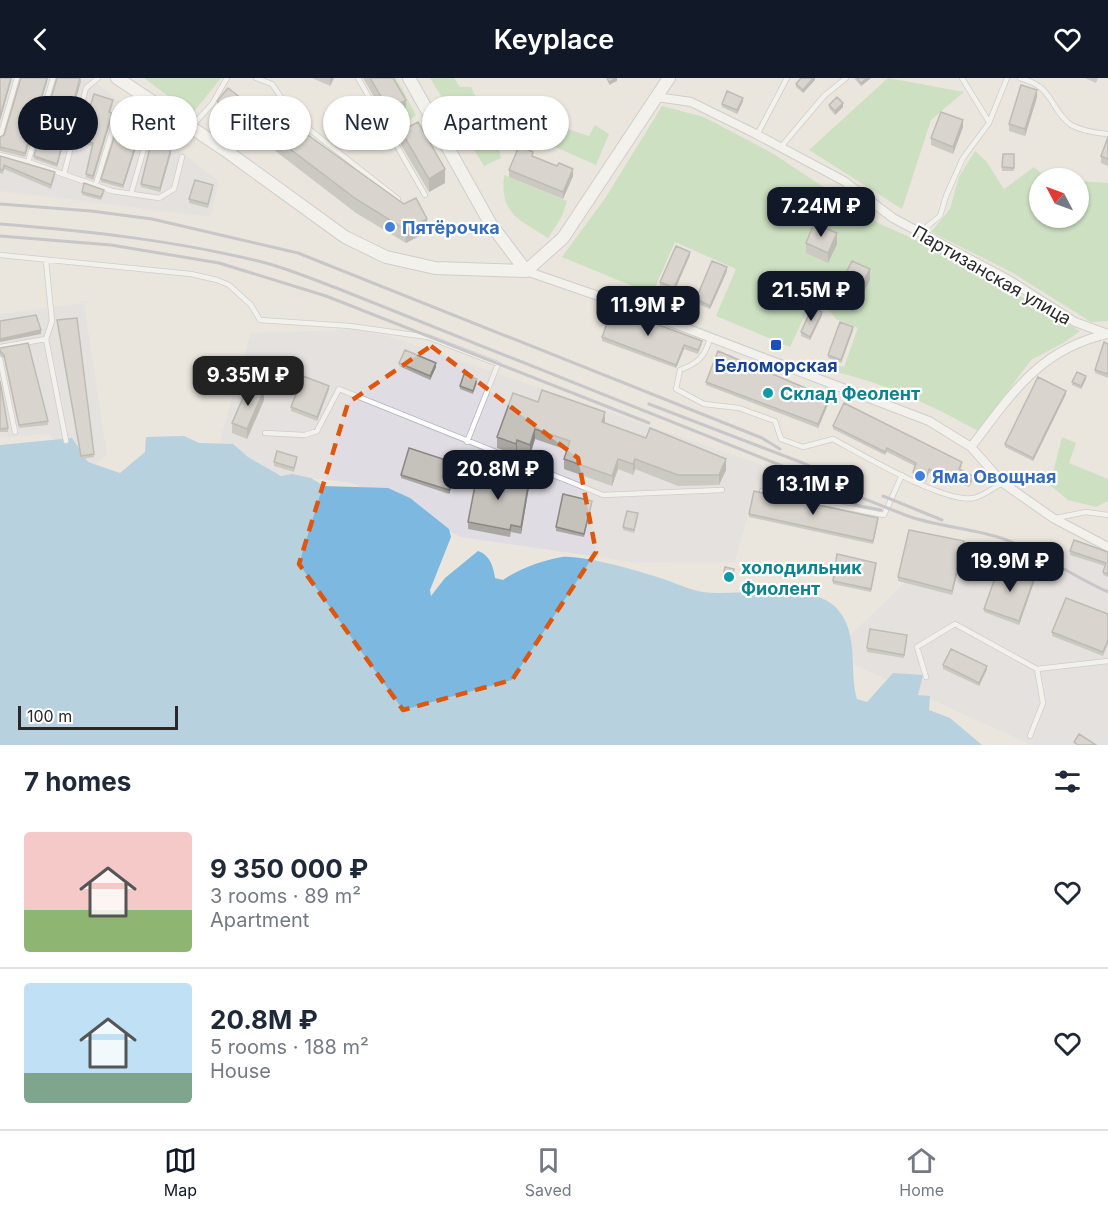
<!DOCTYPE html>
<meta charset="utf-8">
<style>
:root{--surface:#fff;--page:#f2f2f3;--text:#1f2937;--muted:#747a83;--line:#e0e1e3;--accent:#111827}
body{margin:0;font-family:Inter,sans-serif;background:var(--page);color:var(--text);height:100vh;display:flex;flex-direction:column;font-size:22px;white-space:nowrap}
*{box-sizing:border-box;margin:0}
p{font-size:20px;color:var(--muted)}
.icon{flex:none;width:33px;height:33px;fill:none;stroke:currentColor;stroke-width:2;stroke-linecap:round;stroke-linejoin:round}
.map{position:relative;height:667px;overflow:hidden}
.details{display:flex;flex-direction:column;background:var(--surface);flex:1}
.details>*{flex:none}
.guide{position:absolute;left:18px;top:18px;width:600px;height:54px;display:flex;gap:12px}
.needle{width:39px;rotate:311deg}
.fabs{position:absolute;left:1029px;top:90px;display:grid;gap:12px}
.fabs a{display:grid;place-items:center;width:60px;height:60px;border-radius:50%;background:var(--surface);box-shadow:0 2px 4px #0004;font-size:30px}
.scale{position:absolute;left:18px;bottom:15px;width:160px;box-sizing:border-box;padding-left:6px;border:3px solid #292929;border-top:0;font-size:16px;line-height:21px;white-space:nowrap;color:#292929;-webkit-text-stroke:4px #fff;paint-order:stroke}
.price{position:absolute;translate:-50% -51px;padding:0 14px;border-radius:12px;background:var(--accent);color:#fff;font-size:20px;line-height:39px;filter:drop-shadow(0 2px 3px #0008)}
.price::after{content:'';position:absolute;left:50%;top:36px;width:18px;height:14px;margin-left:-9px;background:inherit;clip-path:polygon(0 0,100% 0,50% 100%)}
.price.on{background:#222;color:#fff}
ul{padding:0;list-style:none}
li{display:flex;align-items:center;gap:18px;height:150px;padding:0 24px}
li+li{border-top:2px solid var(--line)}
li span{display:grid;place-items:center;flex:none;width:168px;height:120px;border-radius:6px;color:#555}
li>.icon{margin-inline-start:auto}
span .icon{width:72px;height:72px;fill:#fffc;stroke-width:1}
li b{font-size:26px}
h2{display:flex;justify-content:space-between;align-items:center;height:72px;padding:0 24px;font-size:26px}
.chip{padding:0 21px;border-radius:27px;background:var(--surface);box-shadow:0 2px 4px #0004;font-size:21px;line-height:54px}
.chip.on{background:var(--accent);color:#fff}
header{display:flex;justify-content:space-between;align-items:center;height:78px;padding:0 24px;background:var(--accent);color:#fff;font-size:27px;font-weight:600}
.dock{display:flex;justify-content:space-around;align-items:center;height:84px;border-top:2px solid var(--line);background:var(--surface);font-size:16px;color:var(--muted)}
.dock a{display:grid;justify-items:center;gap:3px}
.dock .on{color:var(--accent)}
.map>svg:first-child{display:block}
</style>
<header><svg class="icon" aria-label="back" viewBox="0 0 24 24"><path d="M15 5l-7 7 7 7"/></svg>Keyplace<svg class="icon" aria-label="heart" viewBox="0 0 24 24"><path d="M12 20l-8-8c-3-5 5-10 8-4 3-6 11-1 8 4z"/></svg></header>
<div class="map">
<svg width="1108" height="667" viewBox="0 0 1108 667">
<rect width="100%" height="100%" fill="#eae6dd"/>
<path fill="#dfdce3" d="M0,0H90L219,104L210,139L0,113Z
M84,225L107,377L94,387L75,384L49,356L0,360V236Z
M368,251L762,387L735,484L639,485L461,459L352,405L257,393L219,366L251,255Z
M1088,471L1108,477V667H1032L831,576L933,477Z"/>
<path fill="#acda9f" d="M144,0H221L192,36Z
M386,0H396L416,37L410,42Z
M430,0H454L460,9H471L497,63L501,80L484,88Z
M888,0L964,14L931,42L902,131L809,72Z
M662,28L704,39L772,75L878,145L948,176L1080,253L1065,264L1031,282L978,353C928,325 878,302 822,291L824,283L844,289L858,250L836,241L826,228L811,224L790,269L716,238L736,191L675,164L652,216L562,179L606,119Z
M555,47L589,58L595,47L609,56L596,87L544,64Z
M975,73L986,83L1004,111L1034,89L1046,100H1040V140H1078L1079,103L1108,105V243L1091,244L1013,195L931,154L950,131L959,99Z
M504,97L567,123L562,138L548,160C518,141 500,136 504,97Z
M1062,359L1076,365L1069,385L1108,401V423L1096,429L1068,422L1050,407Z"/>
<path fill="#7cb8df" d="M184,358L199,365L233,366L248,379L281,398L292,396L311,400L324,408L388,410L410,420L449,451L451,459L430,512L431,518L445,500L478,473C490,477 493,488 495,500L503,502C519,491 543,482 562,479C584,477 638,493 660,500C674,504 689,512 703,514C740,519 814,501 839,533C859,558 849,594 857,621L867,624L893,595L923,597L918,617L930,618L929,632L950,640L982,667H0V367L72,360L88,384L120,395L145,374L146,359Z"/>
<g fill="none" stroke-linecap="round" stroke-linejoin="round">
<defs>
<path id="lane" d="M256,0L272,6L295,40L398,121
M358,0L425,117
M962,0L989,44
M1020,0C1055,9 1049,31 1071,47C1082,53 1096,55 1108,56
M191,49L212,26L227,0
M757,57L787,0
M0,59L17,0
M780,70L824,18L846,0
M0,77L28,84L53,0
M28,84L112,113L159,120L174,111L182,79
M64,96L86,10L98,0
M96,106L116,40L139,15
M131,116L147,60
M920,154L940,138L946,118L963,80L989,45L1007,0
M0,177L191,196L217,202L229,207L251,227L260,242L350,248L428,259L498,286L467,364
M710,260C705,279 698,285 680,292L676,311L704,326L739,330L775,343L781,361L803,369L833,361C861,376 945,426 974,420C983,418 994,409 1003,405
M46,261L66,363
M0,269L46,261L52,243L46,183
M0,281L15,354
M265,355L305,357L317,353L339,311L603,417L722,412
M762,413L884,437L902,397
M1056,440L1086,434L1108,437
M926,599L917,569L955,546L1037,591L1108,583
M1030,658L1043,625L1037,591"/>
<path id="street" d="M657,19L691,24L752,54L844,103L893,140L1009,202L1075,244L1108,256
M526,193L636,231L929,343L971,369L1003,405L1053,440L1108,469
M971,369C1011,317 1039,271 1108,256"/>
<path id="secondary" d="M117,0L225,72L345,159L386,179L435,190L526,193
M409,0L490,145L526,193
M526,193L563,160L669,0"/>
</defs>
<use href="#lane" stroke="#b0b1bb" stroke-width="6"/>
<use href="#street" stroke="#b0b1bb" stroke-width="10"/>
<use href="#secondary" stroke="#b0b1bb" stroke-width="14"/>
<use href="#lane" stroke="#fff" stroke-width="4.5"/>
<use href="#street" stroke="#fff" stroke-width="8"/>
<use href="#secondary" stroke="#fff" stroke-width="12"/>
<path stroke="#a0a0b1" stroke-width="3" d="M0,126L91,133L152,141L298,175L762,360L780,371
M0,146C89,153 179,163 266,185C291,192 315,202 339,211L905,437C937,449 972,450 1004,461C1041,475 1072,498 1108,514
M0,158L111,167L219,185L326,218L649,345
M649,326L803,385L855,408
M824,414L860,428L881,432
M883,418L942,442"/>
</g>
<path fill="#a9a7a2" d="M48,0L25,79L1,73H0V59L4,57Z
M312,0H334L330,8Z
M363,0H393L406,35L389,45Z
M815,0V2L803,15L796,9V6Z
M854,0H871L861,8Z
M1085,0H1098L1096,5Z
M81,3L57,89L34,81V78Z
M1037,19L1025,58L1009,53V46Z
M217,23L246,27L235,41L217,26Z
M743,23L737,36L722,29V26Z
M113,26L110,34L112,38L93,102L86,99L92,68L80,65V62Z
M829,27L843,29L835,37L829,30Z
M143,48L123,110L101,104V101Z
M963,49L953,76L931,67V60Z
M265,52L427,154L406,165L356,135L265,65Z
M401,53L445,105L429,114L401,67Z
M1108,59V88L1101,85V78Z
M171,75L160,114L141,109V106Z
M1003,76H1014V93H1002Z
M0,78L55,98L51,111L4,91L3,96L0,95Z
M533,79L573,98L563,121L509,99V92Z
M213,110L208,130L189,125V121Z
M82,114L104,115L101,122L82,117Z
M806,165L837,166L828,185L806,175Z
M690,177L674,214L660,208V204Z
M727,193L710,231L696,225V221Z
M870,202L856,228L839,219V209Z
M822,237L810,262L801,258V254Z
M57,242L94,376V379L81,381Z
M853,252L841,285L828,280V277Z
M602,259L702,266L698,276L684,271L676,290L602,263Z
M1108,266V300L1095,295V292Z
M0,270L48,343V347L19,350L4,280L0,277Z
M399,285L436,289L430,302L399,288Z
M1086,301L1081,311L1072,307V304Z
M0,303L8,350V354H0Z
M706,304L829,324L818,350L706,307Z
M477,305L473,316L460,311V308Z
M329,311L317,343L291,333V329Z
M1066,316L1033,383L1005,369V366Z
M264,322L247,361L232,355V345Z
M538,324L605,344V345L726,392L719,407L678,408L635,391L633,397L618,391L612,408L564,391V381L567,372L535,361L530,377L517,372L516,377L497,370V359Z
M833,348L962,388L960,392L973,402L969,409L954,402L952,406L929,395L926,404L913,398V394L915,388L887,374L885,377L833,351Z
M297,382L294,394L274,388V384Z
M458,389L449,416L401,400V397Z
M529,409L521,456L511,454L510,459L468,451V444Z
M592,426L584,459L556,453V449Z
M749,436L878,444L873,466L749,439Z
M638,439L634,455L623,452V449Z
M964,467L952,517L898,503V499Z
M1070,473L1108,474V499L1103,497L1105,488L1070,477Z
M876,489L871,514L833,506V503Z
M734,495L732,505L723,503V499Z
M1035,501L1019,547L984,534V531Z
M1108,536V566L1103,578L1052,558V554Z
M907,561L904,580L867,574V570Z
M943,587L987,591L979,608L943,591Z"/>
<path fill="#8a8884" d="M11,0H12L0,43V39Z
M47,0H48L25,79V75Z
M81,0V3L57,89V86Z
M331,0H334L330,8V1Z
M616,0H617V3L609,7V4Z
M813,0H815V2L803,15V12Z
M867,0H871L861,8V5Z
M1037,12V19L1025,58V51Z
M743,20V23L737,36V32Z
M406,22V35L389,45V32Z
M246,24V27L235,41V37Z
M843,25V29L835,37V33Z
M112,35V38L93,102V98Z
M963,42V49L953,76V69Z
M143,44V48L123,110V107Z
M171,71V75L160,114V110Z
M445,91V105L429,114V101Z
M573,91V98L563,121V114Z
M427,141V154L406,165V152Z
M837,155V166L828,185V175Z
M690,174V177L674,214V210Z
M727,189V193L710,231V228Z
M870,191V202L856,228V217Z
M822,234V237L810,262V259Z
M853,249V252L841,285V282Z
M41,252V256L0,264V261Z
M684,267V271L676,290V287Z
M436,285V289L430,302V298Z
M1086,298V301L1081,311V308Z
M329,308V311L317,343V339Z
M264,312V322L247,361V351Z
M1066,313V316L1033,383V380Z
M829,320V324L818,350V346Z
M605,334V344L602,355V344Z
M535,351V361L530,377V367Z
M517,362V372L516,377V366Z
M618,381V391L612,408V398Z
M635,381V391L633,397V386Z
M726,381V392L719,407V397Z
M458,386V389L449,416V412Z
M529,402V409L521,456V449Z
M964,463V467L952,517V513Z
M1035,498V501L1019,547V543Z
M987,588V591L979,608V605Z"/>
<path fill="#c5c2bc" stroke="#8a8884" stroke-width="1.5" d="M0,0H11L0,39Z
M21,0H47L25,75L1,69L0,70V59L4,57Z
M57,0H80L57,86L34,78Z
M370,0H393L406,22L389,32Z
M607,0H616L609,4Z
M801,0H813L803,12L796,6Z
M857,0H867L861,5Z
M1021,7L1037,12L1025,51L1009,46Z
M228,10L246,24L235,37L217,23Z
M727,13L743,20L737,32L722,26Z
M94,16L113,22L109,34L112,35L93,98L86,96L93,65L80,62Z
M837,19L843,25L835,33L829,27Z
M941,34L963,42L953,69L931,60Z
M277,35L404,126L416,120L427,141L406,152L356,121L265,52Z
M121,38L143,44L123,107L101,101Z
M418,44L445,91L429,101L401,53Z
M1108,59V81L1101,78Z
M151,66L171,71L160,110L141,106Z
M519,68L533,74L532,78L557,88L559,85L573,91L563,114L509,92Z
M1003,76H1014V90L1002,89Z
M0,78L55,94L51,107L4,87L3,92H0Z
M195,102L213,107L208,126L189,121Z
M84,105L104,112L101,119L82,114Z
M814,146L837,155L828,175L806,165Z
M676,168L690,174L674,210L660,204Z
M712,183L727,189L710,228L696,221Z
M852,183L870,191L856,217L839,209Z
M812,229L822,234L810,259L801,254Z
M613,230L702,263L698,272L684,267L676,287L602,259Z
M36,237L41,252L0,261V243Z
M77,240L94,376L81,378L57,242Z
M840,244L853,249L841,282L828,277Z
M1104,264L1108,266V296L1095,292Z
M28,265L48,343L19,347L4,277L0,273V270Z
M405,272L436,285L430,298L399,285Z
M718,273L829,320L818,346L706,304Z
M1077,294L1086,298L1081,308L1072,304Z
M464,296L477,301L473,313L460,308Z
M303,298L329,308L317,339L291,329Z
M1038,299L1066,313L1033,380L1005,366Z
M0,303L8,350L0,351Z
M249,306L264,312L247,351L232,345Z
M542,312L605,334L602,344L646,360L650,350L726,381L719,397H678L635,381L633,386L618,381L612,398L564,381L570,363L535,351L530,367L517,362L516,366L497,359L513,315L538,324Z
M844,325L962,384L959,391L973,398L969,406L954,399L952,403L929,391L926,400L913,394L916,385L887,370L885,374L833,348Z
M409,370L458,386L449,412L401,397Z
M277,373L297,379L294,390L274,384Z
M478,392L529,402L521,449L511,447L510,452L468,444Z
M754,413L878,440L873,463L749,436Z
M563,416L592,423L584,456L556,449Z
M627,433L638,435L634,452L623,449Z
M909,452L964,463L952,513L898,499Z
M1074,462L1108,474V496L1103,494L1106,485L1070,473Z
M837,476L876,485L871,511L833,503Z
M1000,486L1035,498L1019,543L984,531Z
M725,489L734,491L732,501L723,499Z
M1066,520L1108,536V562L1103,574L1052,554Z
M870,551L907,557L904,577L867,570Z
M951,571L987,588L979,605L943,587Z
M1079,656L1096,667H1078L1074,664Z"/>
<path d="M0 0H1108V667H0ZM431,268L578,380L596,474L512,602L403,632L299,486L348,325Z" fill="#eae6dd" fill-opacity=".55" fill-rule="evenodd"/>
<path fill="none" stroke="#de570d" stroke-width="4.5" stroke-dasharray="12 8" stroke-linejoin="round" d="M431,268L578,380L596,474L512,602L403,632L299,486L348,325Z"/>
<g fill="#3f7fe0" stroke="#fff" stroke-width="2">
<circle cx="390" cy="149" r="6"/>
<circle cx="920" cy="398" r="6"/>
</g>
<rect fill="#1a4fb4" stroke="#fff" stroke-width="2" x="770" y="261" width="12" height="12" rx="3"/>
<g fill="#0f9aa8" stroke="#fff" stroke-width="2">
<circle cx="768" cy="315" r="6"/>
<circle cx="729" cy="499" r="6"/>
</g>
<g text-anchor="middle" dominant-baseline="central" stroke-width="4.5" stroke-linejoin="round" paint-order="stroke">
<g font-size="18" font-weight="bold" fill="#366cbe" stroke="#fff" text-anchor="start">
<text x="402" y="149">Пятёрочка</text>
<text x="932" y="398">Яма Овощная</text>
</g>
<g font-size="18" fill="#292929" stroke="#fff">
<text transform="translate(992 197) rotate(30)">Партизанская улица</text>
</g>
<g font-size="18" font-weight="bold" fill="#164399" stroke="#fff">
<text x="776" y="287">Беломорская</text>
</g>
<g font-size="18" font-weight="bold" fill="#0d838f" stroke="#fff" text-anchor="start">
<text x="780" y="315">Склад Феолент</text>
<text x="741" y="489">холодильник<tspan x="741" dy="21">Фиолент</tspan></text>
</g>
</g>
</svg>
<div class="fabs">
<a><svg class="needle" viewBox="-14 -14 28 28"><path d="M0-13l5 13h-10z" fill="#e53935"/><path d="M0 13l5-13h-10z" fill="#747a83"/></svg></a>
</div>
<div class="scale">100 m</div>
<b class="price" style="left:821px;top:160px">7.24M ₽</b>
<b class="price" style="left:811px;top:244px">21.5M ₽</b>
<b class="price" style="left:648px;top:259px">11.9M ₽</b>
<b class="price on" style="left:248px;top:329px">9.35M ₽</b>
<b class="price" style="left:498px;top:423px">20.8M ₽</b>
<b class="price" style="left:813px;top:438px">13.1M ₽</b>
<b class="price" style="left:1010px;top:515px">19.9M ₽</b>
<div class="guide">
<a class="chip on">Buy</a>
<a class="chip">Rent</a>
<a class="chip">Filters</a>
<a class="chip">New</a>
<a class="chip">Apartment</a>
</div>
</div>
<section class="details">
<h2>7 homes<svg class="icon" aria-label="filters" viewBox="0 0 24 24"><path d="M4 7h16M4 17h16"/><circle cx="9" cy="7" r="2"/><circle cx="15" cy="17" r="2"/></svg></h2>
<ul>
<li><span style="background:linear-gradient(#f6c9c9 65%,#8fb573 0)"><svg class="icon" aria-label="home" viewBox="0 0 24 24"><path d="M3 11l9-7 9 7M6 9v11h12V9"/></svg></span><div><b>9 350 000 ₽</b><p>3 rooms · 89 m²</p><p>Apartment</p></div><svg class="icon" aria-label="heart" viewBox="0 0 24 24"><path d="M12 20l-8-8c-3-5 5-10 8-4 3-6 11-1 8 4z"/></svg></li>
<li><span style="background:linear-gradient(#bfe0f5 75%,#7fa58c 0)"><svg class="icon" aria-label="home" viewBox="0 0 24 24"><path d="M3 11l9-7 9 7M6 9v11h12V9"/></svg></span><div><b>20.8M ₽</b><p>5 rooms · 188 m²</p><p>House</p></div><svg class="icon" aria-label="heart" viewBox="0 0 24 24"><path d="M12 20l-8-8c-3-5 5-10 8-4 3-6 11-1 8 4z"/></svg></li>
</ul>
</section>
<nav class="dock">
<a class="on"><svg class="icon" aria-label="map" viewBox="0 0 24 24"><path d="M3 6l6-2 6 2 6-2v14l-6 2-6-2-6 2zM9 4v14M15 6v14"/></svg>Map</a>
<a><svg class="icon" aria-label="saved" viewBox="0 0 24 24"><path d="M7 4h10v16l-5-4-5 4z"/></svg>Saved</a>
<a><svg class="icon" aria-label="home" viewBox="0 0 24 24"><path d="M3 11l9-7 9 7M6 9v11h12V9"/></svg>Home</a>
</nav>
